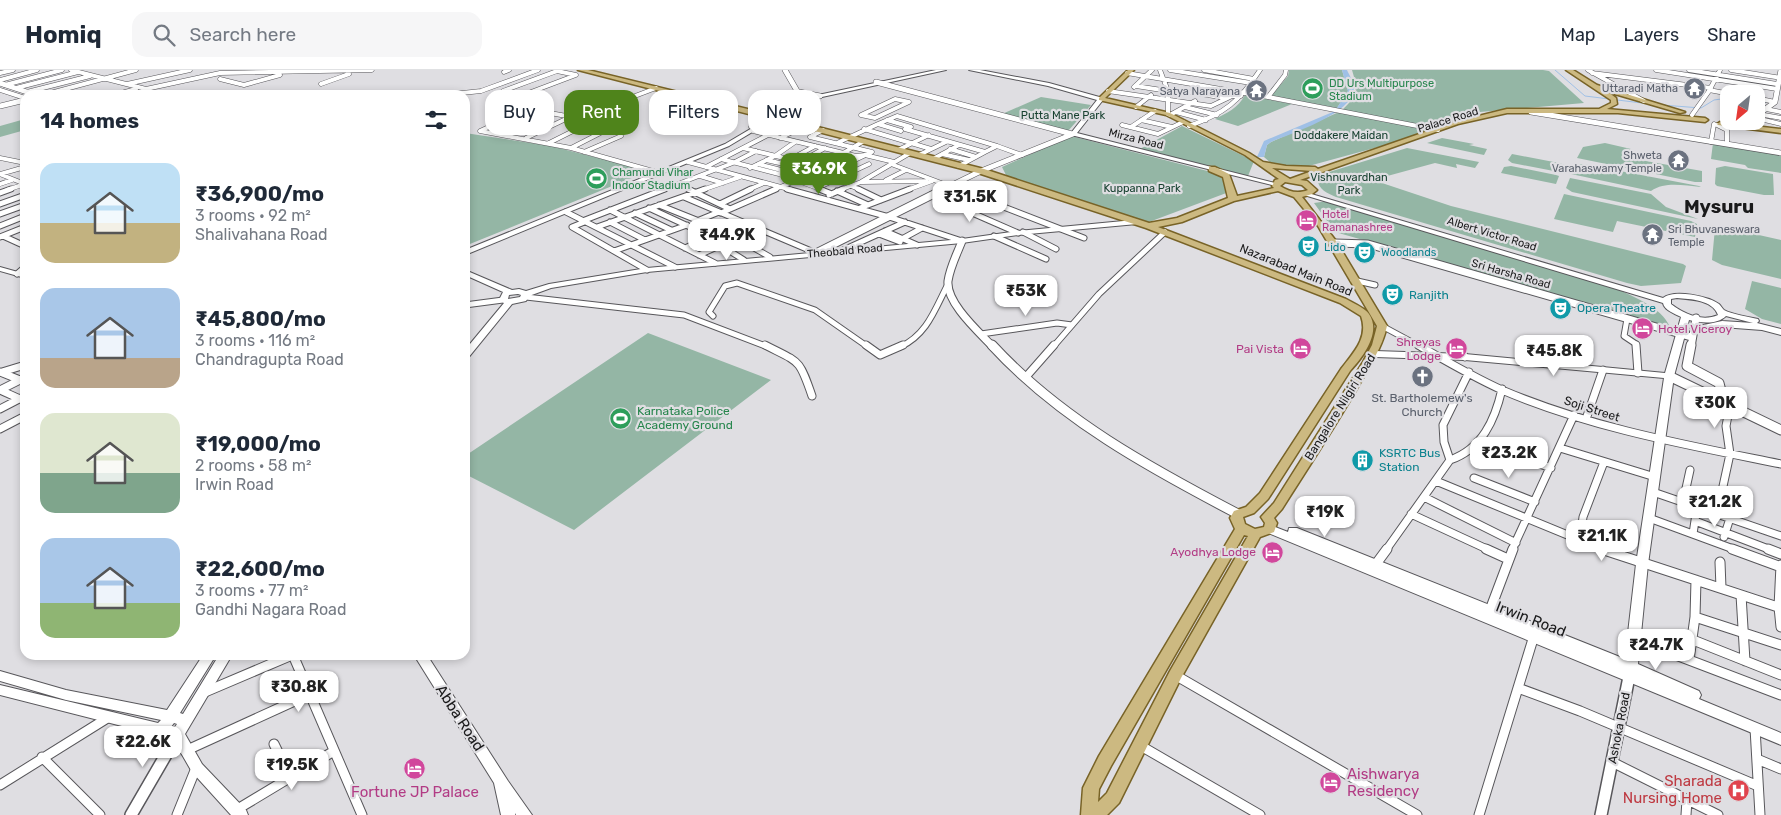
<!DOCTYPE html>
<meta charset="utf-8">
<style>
:root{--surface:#fff;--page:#f6f6f7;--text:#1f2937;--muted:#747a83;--line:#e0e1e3;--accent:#4f841b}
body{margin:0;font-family:Rubik,sans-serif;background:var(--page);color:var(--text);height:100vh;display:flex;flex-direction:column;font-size:19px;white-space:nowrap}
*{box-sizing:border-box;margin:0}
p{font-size:16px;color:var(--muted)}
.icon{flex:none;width:28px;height:28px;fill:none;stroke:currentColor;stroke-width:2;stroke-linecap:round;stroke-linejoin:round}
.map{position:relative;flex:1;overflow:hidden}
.drawer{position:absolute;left:20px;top:20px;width:450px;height:570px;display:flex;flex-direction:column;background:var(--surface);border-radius:15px;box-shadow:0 2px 8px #0003}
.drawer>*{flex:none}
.banner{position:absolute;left:485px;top:20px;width:475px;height:45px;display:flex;gap:10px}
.needle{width:32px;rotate:209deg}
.tools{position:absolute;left:1720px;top:15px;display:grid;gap:10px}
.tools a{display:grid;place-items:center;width:45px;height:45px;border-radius:10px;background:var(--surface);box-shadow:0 2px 8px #0003;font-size:25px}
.price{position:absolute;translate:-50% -42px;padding:0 11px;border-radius:10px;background:#fff;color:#222;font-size:16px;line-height:32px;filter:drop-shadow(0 1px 2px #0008)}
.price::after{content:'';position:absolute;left:50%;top:30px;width:15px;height:11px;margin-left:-8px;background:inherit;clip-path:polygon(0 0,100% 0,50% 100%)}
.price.on{background:var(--accent);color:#fff}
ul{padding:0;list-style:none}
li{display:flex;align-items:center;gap:15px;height:125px;padding:0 20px}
li span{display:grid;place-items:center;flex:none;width:140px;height:100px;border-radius:15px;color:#555}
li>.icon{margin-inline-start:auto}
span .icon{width:60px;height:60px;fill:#fffc;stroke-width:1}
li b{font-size:21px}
h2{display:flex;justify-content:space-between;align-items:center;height:60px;padding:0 20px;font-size:21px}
.pill{padding:0 18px;border-radius:15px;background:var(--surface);box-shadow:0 2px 8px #0003;font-size:18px;line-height:45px}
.pill.on{background:var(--accent);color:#fff}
header{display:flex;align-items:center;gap:30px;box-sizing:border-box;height:70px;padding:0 25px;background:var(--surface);border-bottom:1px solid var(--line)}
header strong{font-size:24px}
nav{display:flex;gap:28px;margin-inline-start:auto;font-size:18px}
.search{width:350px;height:45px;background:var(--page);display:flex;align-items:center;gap:12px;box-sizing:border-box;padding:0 18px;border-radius:15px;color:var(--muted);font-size:19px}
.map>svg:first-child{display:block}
</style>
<header>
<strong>Homiq</strong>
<div class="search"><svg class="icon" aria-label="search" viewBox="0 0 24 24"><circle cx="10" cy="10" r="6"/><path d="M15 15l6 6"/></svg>Search here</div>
<nav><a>Map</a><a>Layers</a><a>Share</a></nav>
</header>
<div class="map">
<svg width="1781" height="745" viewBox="0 0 1781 745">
<rect width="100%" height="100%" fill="#dfdee2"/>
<path fill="#94b6a5" d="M1289,0H1342L1348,21L1337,38L1271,26L1288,6Z
M1352,0H1543L1549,1L1584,33L1480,42L1440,59L1342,40C1358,25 1358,20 1352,0Z
M1245,25L1292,34L1238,56L1215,49C1227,43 1238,38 1245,25Z
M1041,27L1091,35L1068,61L1002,44Z
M1339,42L1428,59L1433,62L1305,97L1272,94L1264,87L1267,75L1271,72Z
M25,49V60L0,67V56Z
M1182,56L1254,91L1248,106L1140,79Z
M465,63L551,76L649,101L465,176Z
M1071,66L1223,105L1229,122L1149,152L1141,151L1007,107L1002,97Z
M1442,68L1474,74L1469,75L1487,79L1484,85L1427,73Z
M1605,73L1631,79L1629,88L1702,101V112H1695L1577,88L1583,77Z
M1713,73L1781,84V103L1748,98L1745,95L1711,89Z
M1407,78L1479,92L1475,98L1456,94L1457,98L1435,93L1380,108L1374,105L1367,108L1451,136L1683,194L1686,196L1681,213L1641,216L1627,213L1336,127C1327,123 1319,120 1317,109L1326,103Z
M1512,84L1559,93L1565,95L1562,101L1559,102L1512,93L1508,90Z
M1583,94L1699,116L1701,117C1684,116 1666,111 1651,121L1571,104L1574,95Z
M1511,96L1556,105L1559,106L1556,114L1501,103L1504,97Z
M1725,96L1773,104L1774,125H1764L1717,116L1715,114L1716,98Z
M1570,108L1651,124L1666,137L1698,149L1572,122L1566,118Z
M1564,124L1691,151L1697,154L1695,167L1617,151L1613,162L1554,149Z
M1328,131L1616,218C1634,228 1661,236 1670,257L1335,162L1314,133Z
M1723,157L1781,170V209L1722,195L1712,190L1715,158Z
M1752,211L1781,218V254L1762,249L1745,239Z
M648,263L771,310L574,460L465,404V386Z"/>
<path fill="#9fc0e6" d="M1342,0H1347C1349,5 1354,12 1354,18C1355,43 1290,64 1271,72L1267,75L1264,87H1257L1264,71L1335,41L1348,21Z"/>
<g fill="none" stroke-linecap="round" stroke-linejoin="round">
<path stroke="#9fc0e6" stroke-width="1" d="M1555,0L1585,26L1650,34
M1756,31L1766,32
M1662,35L1701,38L1714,30L1729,28"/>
<defs>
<path id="minor-far3" d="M71,0L146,19L220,3L372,0
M1160,0L1168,21V44
M1170,0L1251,13
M1204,0L1254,9
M1588,0L1644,31
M1656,0L1777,19
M1689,0L1777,14
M1731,0L1781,8
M557,1L576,5L523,25L503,21Z
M504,2L509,0
M0,3L13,0
M1127,3L1268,27L1438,60
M1592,3L1711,18
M220,9L244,15L280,5
M0,10L37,0
M127,14L190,0
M321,14L349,4
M5,15L62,0
M1750,15V24
M1136,16L1168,21
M1134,17L1152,0
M16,18L78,2
M0,20L25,28
M1709,20L1730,24
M1108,21L1211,36L1232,26H1241
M1182,21L1226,28
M27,22L90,6
M43,25L136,0
M114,25L136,19
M443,25L481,21L538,0
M1268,27L1285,5L1286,0
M1756,28L1775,32
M627,29L656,18
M895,29L909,32L875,48L861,45Z
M1136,37L1151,25
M1185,37L1217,45
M528,39L616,55L571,78L480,61Z
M1766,39L1781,42
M1176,42L1206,50
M1170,45L1195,31
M1692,45L1709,21L1720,0
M1764,45L1781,48
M1756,48L1781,54
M887,50L911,57
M1141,50L1172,57
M757,53L751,57L758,58
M1122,55L1158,64L1183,52
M1717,55L1727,60V74
M1189,56C1224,44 1240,31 1260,0
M1131,57L1155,41
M864,59L931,79
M823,60L810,67L872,82L823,105
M753,61L856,86L865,85L894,92
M901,61L878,54L897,46L997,76L985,82L905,59
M501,64L547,43
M526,68L570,47
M780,68L805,56
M1711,72L1714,54
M549,73L593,51
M837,73L878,54
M997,76L1022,85
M571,78L660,103
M743,78L821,97
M950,79L976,87
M898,80L929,65
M584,82L621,66
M942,84L969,90
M919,85L946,72
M0,88L25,93
M721,89L779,104L823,120
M791,89L815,76
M933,89L959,75
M766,90L793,96
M688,92L792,120
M758,94L785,101
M891,94L960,120
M959,96L985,82
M706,97L768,65
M750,98L775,86L795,72
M787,99L808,104
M0,104L25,114
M0,104L25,97
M779,104L825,78
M700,106L723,113
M801,108L824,115L869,94
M886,110L906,100
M862,112L926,111
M0,114L12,110
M677,114L691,120
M851,116L861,120
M7,120L25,114
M662,120L733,93L756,81
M702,120L740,107
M748,120L764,113
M773,120L795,111L864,71
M840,120L861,112L910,83
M907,120L932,111"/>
<path id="minor-far2" d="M688,119L730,139
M787,119L889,147L962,171
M819,119L832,124
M858,119L881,130
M957,119L1084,168
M837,121L868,135
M0,123L11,119
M829,125L843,119
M931,125L1018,163
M684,127L816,183
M0,134L25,125
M720,134L751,119
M659,135L724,161L770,187
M649,138L703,163L740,151
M860,138L910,119
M610,140L715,193
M566,142L675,197
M635,143L671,160
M721,143L776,119
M0,144L25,135
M585,150L665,119
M587,151L572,157L647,200
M697,151L719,142
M610,152L645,170L614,181
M0,156L25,146
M597,157L705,119
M885,161L917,175
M1023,162L1056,179
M879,164L900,172
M3,166L25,176
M994,166L1046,189
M0,167L25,157
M645,170L687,155
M900,170L922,158
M720,175L744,190
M685,178L723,161
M841,181L905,152
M699,185L737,168
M17,204L25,197
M1353,210L1375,215
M526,227L684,245L768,277
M465,235L503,230
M713,246L709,242L725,216L737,213L815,240L868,277
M1627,249L1624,266L1636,274V277
M1382,256L1421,277
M981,264L1057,253L1072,255
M900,277C927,265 935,239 948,214
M1053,277L1099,224L1165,162"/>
<path id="minor-far1" d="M765,275C800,293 799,288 812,326
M866,275L880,285L903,275
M1418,275C1446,291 1473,307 1502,320C1591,358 1687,375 1781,394
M1636,275L1638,303
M1457,278L1465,287
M0,302L25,312
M2,302L25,295
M1025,308L1054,275
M0,320L20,329
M0,320L20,310
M0,339L25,326
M1586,349L1603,300
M0,359L25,346
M1477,372L1551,398
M1560,378L1655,407
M1450,390C1482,379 1495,350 1502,319
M1474,408L1535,432
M1436,411L1604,480
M1653,422L1781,466
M1424,427L1516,473
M1683,432L1690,400
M1411,444L1489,480
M1717,444L1730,384L1726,356L1730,335
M1649,448L1736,480
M1695,451L1771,480
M1693,464L1697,437
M1724,467L1730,448
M1580,470L1583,447L1604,392
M1386,480L1450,390L1444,372L1443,355L1469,302
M1512,480L1574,345"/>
<path id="minor" d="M1486,479L1508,489
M1601,479L1781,538
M1732,479L1781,497
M1768,479L1781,484
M1720,492L1721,518
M1781,495L1779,537L1781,557
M1373,498L1387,479
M1696,510L1695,547L1781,575
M1741,525L1745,591
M1490,540L1513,479
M1634,569L1781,625
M1693,570L1781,605
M293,585L362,745
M1689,590L1695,547
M1175,605L1417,745
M1518,618L1580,641L1758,716
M205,622L292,585
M1755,658L1760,745
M274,674L290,707
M1141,676L1260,745
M185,681L310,624
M42,687L100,745
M1757,689L1781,699
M1612,692L1718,745
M0,715L109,647
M236,740L334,681
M177,745L196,698
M1479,745L1533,569
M1686,745L1687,730"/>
<path id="tertiary-far3" d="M785,0L804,33
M876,12L1072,64
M0,13L36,25
M799,22L820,26
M0,36L25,30
M1531,42L1781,83
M1756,46L1775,32L1781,0
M1736,54L1744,51
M942,120L981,101L1073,64"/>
<path id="tertiary-far2" d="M962,171C957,184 950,197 948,211C946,233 979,262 993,277
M1335,173L1368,174L1691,267
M816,183L944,119
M1691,277L1696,248"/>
<path id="tertiary-far1" d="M992,275C1060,349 1150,398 1238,444
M1691,275L1687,296L1719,313L1722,325L1729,334
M1669,306L1781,360"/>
<path id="tertiary" d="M131,745L178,664
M1601,745L1630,602"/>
<path id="secondary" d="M936,0H946L822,27L780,47L775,46L818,25Z
M969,0H980L1049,13L1103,28V30L1077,63L1279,114L1276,116L1071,65V63L1097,30L1048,16Z
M769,48L774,49L729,76L465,185V180L725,74Z
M1304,123H1308L1663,228C1674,219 1708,226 1719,234C1721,236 1722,238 1724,240C1731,244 1749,247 1758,249L1759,251L1757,253L1781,259V265L1762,260L1722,257L1693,263L1689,260L1690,258L1722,251L1753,253L1726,246C1717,255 1701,253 1689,250L1674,306L1648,494L1638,594L1699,621L1701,625L1699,629L1781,663V675L1266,462L1264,459L1266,456L1270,455L1288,462L1289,458H1297L1625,589L1636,494L1664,308L1465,290L1375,287L1371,284L1375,281L1465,284L1665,303L1681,247C1675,244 1664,240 1663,233L1304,125ZM1677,228C1690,229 1713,230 1718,245C1702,252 1684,244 1671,234V229Z
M1134,150L1138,152L1137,154L1018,165L962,173L647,202L551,218L529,226L526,231L512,234L468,288L465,289V280L504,233L499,230L503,222L465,205V200L512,220L519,219L526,221L549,214L647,198L962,169L1018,161ZM518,224L521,225L520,227L508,229L509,225Z
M0,197L25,204V208L0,201Z
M203,585H216L180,643L183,644L219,585H232L185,664L202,694L246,740L248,745H231L192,702L173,669L0,625V615L158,653L161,650L66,630L0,611V601L66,620L167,640ZM174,653L177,654L175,657H171Z
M414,585H427L508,711L532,745H516L515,743V745H501L494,713Z"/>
<path id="primary" d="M578,0H588L772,45H780L782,48L984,99L1149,153L1177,148L1228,128L1223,107L1209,101V97H1215L1229,104L1237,126L1274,118L1272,116L1275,110L1279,109L1245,85L1166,45L1099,30V28L1128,0H1134L1105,28L1170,43L1249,83L1263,92L1286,96L1315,97L1318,99L1454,52L1507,39H1599L1611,33V30L1566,0H1573L1597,15L1685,42L1680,43L1608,22L1616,28L1617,34L1607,39L1705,48L1708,50L1705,52L1618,43H1507L1458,54L1300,110L1307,111L1317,120L1312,124L1302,127L1336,171L1387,256C1382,278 1370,295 1359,315C1335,357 1308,398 1282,439L1274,448L1277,453L1274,462L1260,467L1181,608L1119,733L1107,745H1081L1083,718L1099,686L1235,459L1230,448L1234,441L1246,437L1260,423L1341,299C1353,283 1369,268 1361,246L1340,233L1146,158L978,103ZM1272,98L1312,101L1290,109ZM1285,112L1302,115L1308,120C1298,124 1289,122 1280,116ZM1278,121L1294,127L1318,156L1377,256L1372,275L1363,292L1274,433L1261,447L1265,453L1264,457L1255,459L1245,454L1243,447L1254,443L1268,429L1350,301C1362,288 1382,263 1369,244C1365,238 1353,233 1346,229L1158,157L1182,152L1234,131ZM1244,465L1248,466L1170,601L1107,723L1098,732L1099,719L1111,696Z
M1720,52L1781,59V63L1718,55L1717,54Z"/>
</defs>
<use href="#minor-far3" stroke="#58575b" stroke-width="5"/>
<use href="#minor-far2" stroke="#58575b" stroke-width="7"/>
<use href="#minor-far1" stroke="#58575b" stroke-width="9"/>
<use href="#minor" stroke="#58575b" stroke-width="11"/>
<use href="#tertiary-far3" stroke="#58575b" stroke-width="6"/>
<use href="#tertiary-far2" stroke="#58575b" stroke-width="9"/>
<use href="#tertiary-far1" stroke="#58575b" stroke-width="11"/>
<use href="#tertiary" stroke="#58575b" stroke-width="14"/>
<use href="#secondary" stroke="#58575b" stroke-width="2"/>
<use href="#primary" stroke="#786327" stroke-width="3"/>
<use href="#minor-far3" stroke="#fff" stroke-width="4"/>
<use href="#minor-far2" stroke="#fff" stroke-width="5"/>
<use href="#minor-far1" stroke="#fff" stroke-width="7"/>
<use href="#minor" stroke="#fff" stroke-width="9"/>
<use href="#tertiary-far3" stroke="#fff" stroke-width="5"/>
<use href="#tertiary-far2" stroke="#fff" stroke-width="7"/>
<use href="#tertiary-far1" stroke="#fff" stroke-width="9"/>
<use href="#tertiary" stroke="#fff" stroke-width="11"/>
<use href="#secondary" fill="#fff" fill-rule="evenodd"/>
<use href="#primary" fill="#ccb981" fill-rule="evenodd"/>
</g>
<defs>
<symbol id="temple-disc" viewBox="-11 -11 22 22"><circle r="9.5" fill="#6b7280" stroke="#dfdee2"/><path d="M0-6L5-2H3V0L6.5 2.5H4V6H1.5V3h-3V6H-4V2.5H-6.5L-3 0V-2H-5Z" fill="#fff"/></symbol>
<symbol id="stadium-disc" viewBox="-11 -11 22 22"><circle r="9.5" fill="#2e9e5b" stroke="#dfdee2"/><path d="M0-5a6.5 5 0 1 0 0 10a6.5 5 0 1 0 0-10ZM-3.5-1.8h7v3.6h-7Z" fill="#fff"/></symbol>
<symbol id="hotel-disc" viewBox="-11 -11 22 22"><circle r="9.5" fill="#d1479c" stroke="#dfdee2"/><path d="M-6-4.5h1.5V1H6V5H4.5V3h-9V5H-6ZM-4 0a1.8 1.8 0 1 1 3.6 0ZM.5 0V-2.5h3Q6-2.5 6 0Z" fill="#fff"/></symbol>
<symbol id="theatre-disc" viewBox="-11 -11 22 22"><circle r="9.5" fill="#0f9aa8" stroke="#dfdee2"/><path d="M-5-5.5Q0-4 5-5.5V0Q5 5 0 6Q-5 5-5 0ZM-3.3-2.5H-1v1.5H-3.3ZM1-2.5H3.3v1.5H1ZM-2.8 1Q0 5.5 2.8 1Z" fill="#fff"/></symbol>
<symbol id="church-disc" viewBox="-11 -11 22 22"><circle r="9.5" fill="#6b7280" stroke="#dfdee2"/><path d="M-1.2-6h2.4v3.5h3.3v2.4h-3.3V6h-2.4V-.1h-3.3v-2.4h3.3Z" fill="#fff"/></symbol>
<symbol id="building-disc" viewBox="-11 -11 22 22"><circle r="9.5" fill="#0f9aa8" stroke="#dfdee2"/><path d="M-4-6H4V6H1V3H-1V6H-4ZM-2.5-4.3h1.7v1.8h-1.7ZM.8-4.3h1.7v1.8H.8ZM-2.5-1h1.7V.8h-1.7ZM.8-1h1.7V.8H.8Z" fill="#fff"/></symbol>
<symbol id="hospital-disc" viewBox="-11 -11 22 22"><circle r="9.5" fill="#e0444e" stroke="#dfdee2"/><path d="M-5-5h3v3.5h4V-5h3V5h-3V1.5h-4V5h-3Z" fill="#fff"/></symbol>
</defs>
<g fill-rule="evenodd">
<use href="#temple-disc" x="1682" y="6" width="25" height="25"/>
<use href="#stadium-disc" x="1300" y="6" width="25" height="25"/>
<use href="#temple-disc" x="1244" y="8" width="25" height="25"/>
<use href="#temple-disc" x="1666" y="78" width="25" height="25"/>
<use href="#stadium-disc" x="584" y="96" width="25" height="25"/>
<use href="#hotel-disc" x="1294" y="138" width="25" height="25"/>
<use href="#temple-disc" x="1640" y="152" width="25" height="25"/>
<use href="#theatre-disc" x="1296" y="164" width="25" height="25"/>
<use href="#theatre-disc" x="1352" y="170" width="25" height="25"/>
<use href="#theatre-disc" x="1380" y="212" width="25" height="25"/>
<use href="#theatre-disc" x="1548" y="226" width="25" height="25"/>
<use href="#hotel-disc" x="1630" y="246" width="25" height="25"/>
<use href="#hotel-disc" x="1288" y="266" width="25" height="25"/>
<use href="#hotel-disc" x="1444" y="266" width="25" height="25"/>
<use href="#church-disc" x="1410" y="294" width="25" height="25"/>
<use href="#stadium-disc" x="608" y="336" width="25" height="25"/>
<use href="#building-disc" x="1350" y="378" width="25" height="25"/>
<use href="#hotel-disc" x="1260" y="470" width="25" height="25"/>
<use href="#hotel-disc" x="402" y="686" width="25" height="25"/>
<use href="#hotel-disc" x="1318" y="700" width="25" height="25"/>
<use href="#hospital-disc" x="1726" y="708" width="25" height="25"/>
</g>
<g text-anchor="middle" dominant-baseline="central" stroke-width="4.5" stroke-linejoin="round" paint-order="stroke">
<g font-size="11" fill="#27864d" stroke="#dfdee2" text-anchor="start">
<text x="1329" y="13">DD Urs Multipurpose<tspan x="1329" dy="13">Stadium</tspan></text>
<text x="612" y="102">Chamundi Vihar<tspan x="612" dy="13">Indoor Stadium</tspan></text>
</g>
<g font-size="11" fill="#5b616d" stroke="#dfdee2" text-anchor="end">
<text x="1678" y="18">Uttaradi Matha</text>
<text x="1240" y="21">Satya Narayana</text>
<text x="1662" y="85">Shweta<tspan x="1662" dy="13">Varahaswamy Temple</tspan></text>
<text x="1668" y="159" text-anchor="start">Sri Bhuvaneswara<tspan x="1668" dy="13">Temple</tspan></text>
</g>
<g font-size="11" fill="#174130" stroke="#dfdee2">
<text x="1063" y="45">Putta Mane Park</text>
<text x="1341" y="65">Doddakere Maidan</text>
<text x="1349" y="107">Vishnuvardhan<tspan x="1349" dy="13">Park</tspan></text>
<text x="1142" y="118">Kuppanna Park</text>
</g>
<g font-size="11" fill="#1a1a1b" stroke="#dfdee2">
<text transform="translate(1448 50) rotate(-17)">Palace Road</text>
<text transform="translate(1136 69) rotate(14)">Mirza Road</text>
<text transform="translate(1492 164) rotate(17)">Albert Victor Road</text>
<text transform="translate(845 181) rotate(-5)">Theobald Road</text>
<text transform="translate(1511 204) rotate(16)">Sri Harsha Road</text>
</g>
<g font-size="11" fill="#b23c85" stroke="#dfdee2" text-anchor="start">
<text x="1322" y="144">Hotel<tspan x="1322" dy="13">Ramanashree</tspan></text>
</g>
<g font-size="11" fill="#0d838f" stroke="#dfdee2" text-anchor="start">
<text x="1324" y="177">Lido</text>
<text x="1381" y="182">Woodlands</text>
</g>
<g font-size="12" fill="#1a1a1b" stroke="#dfdee2">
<text transform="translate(1296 200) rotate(22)">Nazarabad Main Road</text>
<text transform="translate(1340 337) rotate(-58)">Bangalore Nilgiri Road</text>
<text transform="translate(1592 339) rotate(18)">Soji Street</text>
<text transform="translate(1619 658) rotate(-79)">Ashoka Road</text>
</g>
<g font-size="12" fill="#0d838f" stroke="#dfdee2" text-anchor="start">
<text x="1409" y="225">Ranjith</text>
<text x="1577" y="238">Opera Theatre</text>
<text x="1379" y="383">KSRTC Bus<tspan x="1379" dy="14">Station</tspan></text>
</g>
<g font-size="12" fill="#b23c85" stroke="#dfdee2" text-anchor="end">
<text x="1658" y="259" text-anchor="start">Hotel Viceroy</text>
<text x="1441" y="272">Shreyas<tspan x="1441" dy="14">Lodge</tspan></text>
<text x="1284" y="279">Pai Vista</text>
<text x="1256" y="482">Ayodhya Lodge</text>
</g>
<g font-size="12" fill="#5b616d" stroke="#dfdee2">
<text x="1422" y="328">St. Bartholemew's<tspan x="1422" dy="14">Church</tspan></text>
</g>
<g font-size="12" fill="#27864d" stroke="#dfdee2" text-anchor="start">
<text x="637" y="341">Karnataka Police<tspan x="637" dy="14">Academy Ground</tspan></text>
</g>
<g font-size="15" fill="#1a1a1b" stroke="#dfdee2">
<text transform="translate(1531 549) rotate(21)">Irwin Road</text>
<text transform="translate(460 648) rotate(57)">Abba Road</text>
</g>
<g font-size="15" fill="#b23c85" stroke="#dfdee2" text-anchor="start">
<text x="1347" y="704">Aishwarya<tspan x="1347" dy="17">Residency</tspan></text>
<text x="415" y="722" text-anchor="middle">Fortune JP Palace</text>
</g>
<g font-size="15" fill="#be3a42" stroke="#dfdee2" text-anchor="end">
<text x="1722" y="711">Sharada<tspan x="1722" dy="17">Nursing Home</tspan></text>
</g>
<g font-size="19" font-weight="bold" fill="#1a1a1b" stroke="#dfdee2">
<text x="1719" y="136">Mysuru</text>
</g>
</g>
</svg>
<div class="tools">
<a><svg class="needle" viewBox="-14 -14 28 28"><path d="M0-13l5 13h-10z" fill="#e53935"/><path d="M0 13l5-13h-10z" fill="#747a83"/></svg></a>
</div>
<b class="price on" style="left:819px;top:125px">₹36.9K</b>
<b class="price" style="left:970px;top:153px">₹31.5K</b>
<b class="price" style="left:727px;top:191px">₹44.9K</b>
<b class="price" style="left:1026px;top:247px">₹53K</b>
<b class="price" style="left:1554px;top:307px">₹45.8K</b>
<b class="price" style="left:1715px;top:359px">₹30K</b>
<b class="price" style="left:1509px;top:409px">₹23.2K</b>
<b class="price" style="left:1715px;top:458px">₹21.2K</b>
<b class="price" style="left:1325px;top:468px">₹19K</b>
<b class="price" style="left:1602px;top:492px">₹21.1K</b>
<b class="price" style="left:1656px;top:601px">₹24.7K</b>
<b class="price" style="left:299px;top:643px">₹30.8K</b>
<b class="price" style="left:143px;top:698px">₹22.6K</b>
<b class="price" style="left:292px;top:721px">₹19.5K</b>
<div class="banner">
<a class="pill">Buy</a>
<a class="pill on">Rent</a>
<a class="pill">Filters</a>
<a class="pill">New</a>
</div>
<section class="drawer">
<h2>14 homes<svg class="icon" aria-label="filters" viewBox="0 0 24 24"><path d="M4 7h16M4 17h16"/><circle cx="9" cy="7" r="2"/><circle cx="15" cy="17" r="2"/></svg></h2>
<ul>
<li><span style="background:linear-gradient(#bfe0f5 60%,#c2b280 0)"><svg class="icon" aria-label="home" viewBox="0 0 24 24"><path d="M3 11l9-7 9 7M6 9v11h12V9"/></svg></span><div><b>₹36,900/mo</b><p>3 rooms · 92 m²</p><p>Shalivahana Road</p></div></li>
<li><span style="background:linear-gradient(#a9c7e8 70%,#b9a48a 0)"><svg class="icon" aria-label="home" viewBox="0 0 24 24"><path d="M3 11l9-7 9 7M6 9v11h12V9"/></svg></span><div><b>₹45,800/mo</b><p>3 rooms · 116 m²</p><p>Chandragupta Road</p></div></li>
<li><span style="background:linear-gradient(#dfe7d0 60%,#7fa58c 0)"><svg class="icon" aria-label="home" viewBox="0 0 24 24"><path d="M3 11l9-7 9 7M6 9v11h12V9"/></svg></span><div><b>₹19,000/mo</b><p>2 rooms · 58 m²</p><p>Irwin Road</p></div></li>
<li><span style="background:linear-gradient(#a9c7e8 65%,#8fb573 0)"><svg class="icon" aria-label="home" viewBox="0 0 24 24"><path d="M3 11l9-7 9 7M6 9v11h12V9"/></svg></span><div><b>₹22,600/mo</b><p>3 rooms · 77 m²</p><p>Gandhi Nagara Road</p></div></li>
</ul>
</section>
</div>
